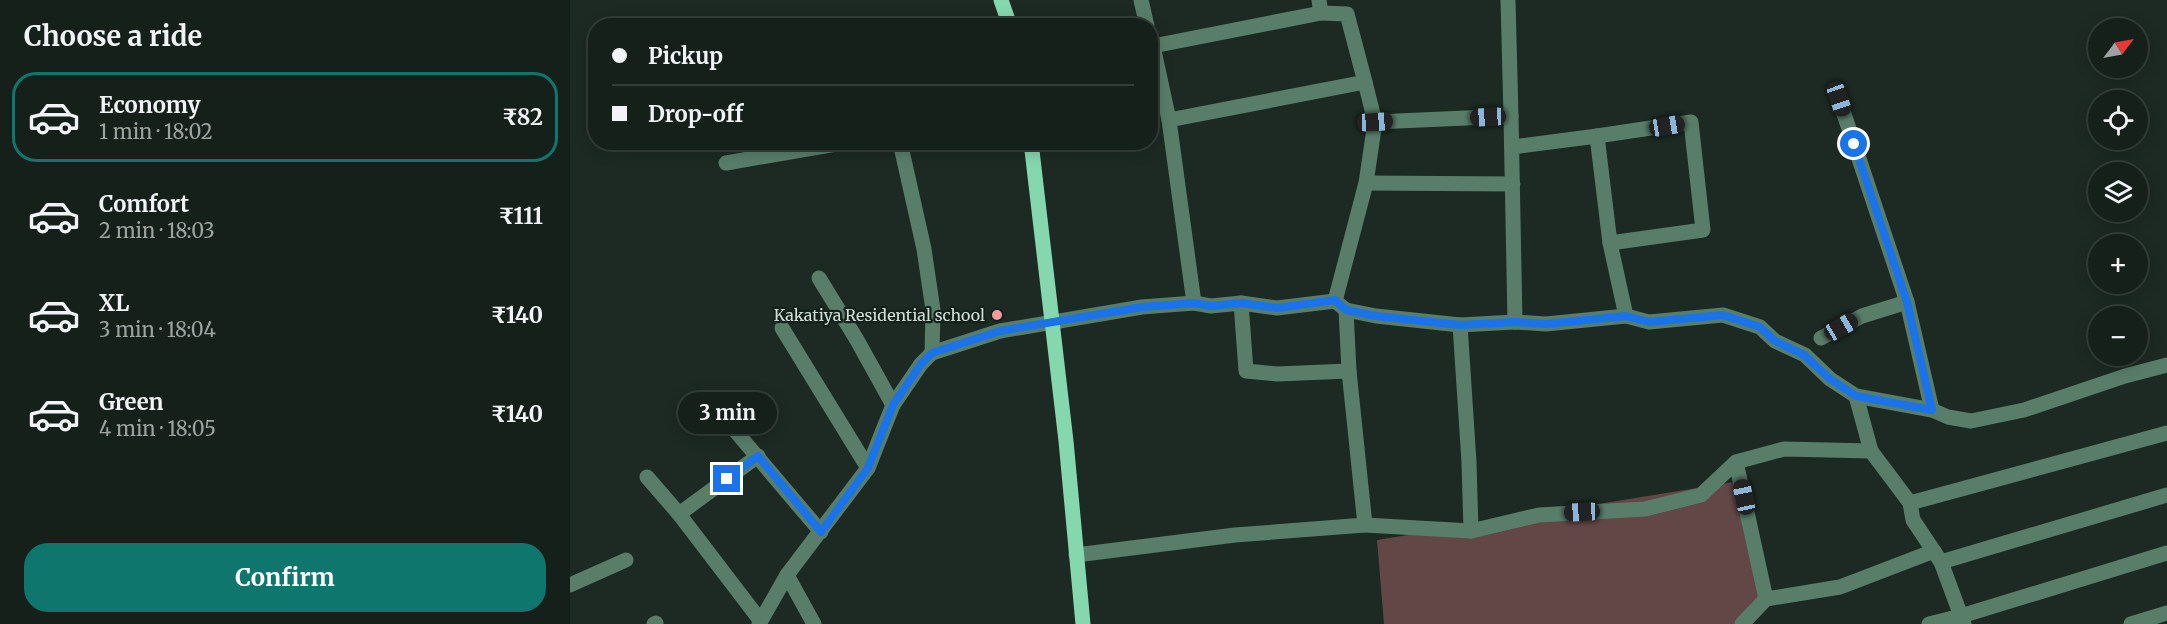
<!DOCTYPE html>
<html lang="en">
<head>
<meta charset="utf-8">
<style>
	:root { --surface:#15201a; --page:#222d27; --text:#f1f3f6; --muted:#9da3a2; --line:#343e39; --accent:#0f766e }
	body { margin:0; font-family:Merriweather,serif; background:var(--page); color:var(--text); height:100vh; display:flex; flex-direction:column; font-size:22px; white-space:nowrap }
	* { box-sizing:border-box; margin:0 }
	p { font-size:20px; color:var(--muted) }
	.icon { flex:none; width:33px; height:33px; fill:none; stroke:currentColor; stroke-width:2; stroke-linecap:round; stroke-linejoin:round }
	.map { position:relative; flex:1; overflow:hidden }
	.drawer { display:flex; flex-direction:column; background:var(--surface); width:570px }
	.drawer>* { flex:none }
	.top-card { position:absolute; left:18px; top:18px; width:570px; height:132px; border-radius:24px; box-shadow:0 3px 15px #0003,0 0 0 2px var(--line); display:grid; align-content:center; height:132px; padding:0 24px; background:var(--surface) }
	.needle { width:39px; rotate:58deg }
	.controls { position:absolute; left:1518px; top:18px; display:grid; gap:12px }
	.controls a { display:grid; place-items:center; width:60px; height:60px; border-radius:50%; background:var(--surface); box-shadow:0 3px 15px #0003,0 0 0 2px var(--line); font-size:30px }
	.end { position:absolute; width:27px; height:27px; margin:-14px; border:8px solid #1a73e8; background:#fff; box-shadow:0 0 0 3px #fff }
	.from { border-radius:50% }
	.bubble { position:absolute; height:42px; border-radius:21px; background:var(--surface); box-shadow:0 3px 15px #0003,0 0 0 2px var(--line); font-size:20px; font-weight:700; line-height:42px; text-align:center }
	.car { position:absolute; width:18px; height:36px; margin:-18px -9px; border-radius:8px; box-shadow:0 0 4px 2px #0007; background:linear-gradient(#222 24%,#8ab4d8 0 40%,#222 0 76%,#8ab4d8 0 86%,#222 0) }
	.top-card b { display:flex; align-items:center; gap:21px; height:57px; font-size:22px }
	.top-card b+b { border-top:2px solid var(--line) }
	.top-card i { width:15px; height:15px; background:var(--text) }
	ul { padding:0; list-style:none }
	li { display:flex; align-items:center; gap:18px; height:90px; margin:0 12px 9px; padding:0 12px; border:3px solid transparent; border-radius:24px }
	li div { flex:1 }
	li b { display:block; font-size:22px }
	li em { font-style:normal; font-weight:700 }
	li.active { border-color:var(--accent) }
	li>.icon { width:54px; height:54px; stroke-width:1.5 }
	h2 { padding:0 24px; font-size:27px; line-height:72px }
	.action { display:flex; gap:12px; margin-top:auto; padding:12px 24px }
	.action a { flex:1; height:69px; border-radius:24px; background:var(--accent); color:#fff; font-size:24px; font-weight:700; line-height:69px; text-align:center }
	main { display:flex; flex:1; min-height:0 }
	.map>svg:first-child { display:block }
</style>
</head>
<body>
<main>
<section class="drawer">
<h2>Choose a ride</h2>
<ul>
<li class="active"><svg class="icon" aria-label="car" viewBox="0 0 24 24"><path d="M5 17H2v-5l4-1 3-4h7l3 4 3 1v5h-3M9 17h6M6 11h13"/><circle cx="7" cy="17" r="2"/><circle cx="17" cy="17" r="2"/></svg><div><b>Economy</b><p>1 min · 18:02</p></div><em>₹82</em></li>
<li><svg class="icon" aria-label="car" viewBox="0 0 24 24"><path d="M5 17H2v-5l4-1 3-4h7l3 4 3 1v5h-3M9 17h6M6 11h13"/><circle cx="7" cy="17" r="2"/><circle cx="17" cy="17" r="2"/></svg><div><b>Comfort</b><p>2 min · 18:03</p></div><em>₹111</em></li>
<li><svg class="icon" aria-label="car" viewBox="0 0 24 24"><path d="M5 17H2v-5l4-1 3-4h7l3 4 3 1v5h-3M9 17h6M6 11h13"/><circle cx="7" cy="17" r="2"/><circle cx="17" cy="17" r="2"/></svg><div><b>XL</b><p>3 min · 18:04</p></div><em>₹140</em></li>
<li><svg class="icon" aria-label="car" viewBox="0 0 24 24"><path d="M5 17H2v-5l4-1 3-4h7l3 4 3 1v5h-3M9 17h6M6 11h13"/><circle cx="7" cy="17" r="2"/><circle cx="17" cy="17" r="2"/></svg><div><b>Green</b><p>4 min · 18:05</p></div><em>₹140</em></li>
</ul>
<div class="action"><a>Confirm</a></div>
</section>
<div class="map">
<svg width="1597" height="624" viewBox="0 0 1597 624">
	<rect width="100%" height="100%" fill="#1c2a23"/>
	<polygon fill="#634646" points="1170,481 1196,599 1172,624 814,624 807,540"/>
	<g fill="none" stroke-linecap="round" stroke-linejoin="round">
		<g stroke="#587e6a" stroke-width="15">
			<polyline points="571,0 577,26"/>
			<polyline points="938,0 941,116"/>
			<polyline points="580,38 583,46 751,13 749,0"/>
			<polyline points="583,46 599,120 795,82 777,14 751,13"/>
			<polyline points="1269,99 1337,302"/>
			<polyline points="599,120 624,303"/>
			<polyline points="805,122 941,116 945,322"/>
			<polyline points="1027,136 1121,122 1133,230 1040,243"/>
			<polyline points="330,142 354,249 363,310 362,353"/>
			<polyline points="942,147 1027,136 1040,243 1056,316"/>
			<polyline points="156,163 278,142"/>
			<polyline points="796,183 943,184"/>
			<polyline points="249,278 287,340 323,405"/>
			<polyline points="765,301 796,183 805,122 795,82"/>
			<polyline points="671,303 676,371 707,374 779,371"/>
			<polyline points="890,325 899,462 901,531"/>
			<polyline points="212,328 298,468"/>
			<polyline points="1251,338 1292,316 1337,302 1362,410"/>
			<polyline points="1286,396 1301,451 1340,503 1343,520 1371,562 1394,624"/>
			<polyline points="151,414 251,532"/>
			<polyline points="1166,462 1196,599"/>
			<polyline points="77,477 109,514 190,620"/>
			<polyline points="1340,503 1597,433"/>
			<polyline points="109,514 188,456"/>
			<polyline points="795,525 901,531 969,515 1075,509 1131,495 1166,462 1214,449 1301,451"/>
			<polyline points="506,555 665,535 795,525 779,371 776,310"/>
			<polyline points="1371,562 1597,495"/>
			<polyline points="217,575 244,624"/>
			<polyline points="0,585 56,560"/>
			<polyline points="84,624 86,623"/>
			<polyline points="189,624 217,575 298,468 323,405 351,364 362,353 430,331 572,307 624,303 641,306 671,303 707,308 765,301 776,310 806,316 890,325 945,322 976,324 1056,316 1079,322 1153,315 1190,327 1205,341 1235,355 1260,379 1286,396 1362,410 1378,417 1401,421 1454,410 1555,376 1597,365"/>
			<polyline points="1172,624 1196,599 1270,587 1364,551"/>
			<polyline points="1359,624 1391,616 1597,553"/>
			<polyline points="1561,624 1597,613"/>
		</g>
		<g stroke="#85d7ae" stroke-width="15">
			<polyline points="431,0 440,26"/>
			<polyline points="461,142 496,441 513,624"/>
		</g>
	</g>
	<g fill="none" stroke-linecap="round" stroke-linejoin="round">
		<polyline stroke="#1a73e8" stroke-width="8" points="157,479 188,456 251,532 298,468 323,405 351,364 362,353 430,331 572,307 624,303 641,306 671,303 707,308 765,300 776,310 806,316 890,325 945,322 976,324 1056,316 1079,322 1153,315 1190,327 1205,341 1234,355 1260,379 1286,396 1362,410 1337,302 1284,144"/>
	</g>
	<circle fill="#f59b9d" stroke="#122119" stroke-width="2" cx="427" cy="315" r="6"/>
	<g text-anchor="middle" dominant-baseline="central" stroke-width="4.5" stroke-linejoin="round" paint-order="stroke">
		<g font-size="16" fill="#d4ded8" stroke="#122119" text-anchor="end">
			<text x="415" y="315">Kakatiya Residential school</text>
		</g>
	</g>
</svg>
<div class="controls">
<a><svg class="needle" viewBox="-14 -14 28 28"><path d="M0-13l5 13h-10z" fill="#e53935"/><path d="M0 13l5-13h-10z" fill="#9da3a2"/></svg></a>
<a><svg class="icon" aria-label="locate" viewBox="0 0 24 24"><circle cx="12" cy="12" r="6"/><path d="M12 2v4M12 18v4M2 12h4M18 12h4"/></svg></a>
<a><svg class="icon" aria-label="layers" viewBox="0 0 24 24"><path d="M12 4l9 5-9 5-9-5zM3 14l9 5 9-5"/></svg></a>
<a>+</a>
<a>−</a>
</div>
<i class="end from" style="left:1284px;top:144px"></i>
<i class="end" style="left:157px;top:479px"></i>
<div class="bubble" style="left:108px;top:392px;width:99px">3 min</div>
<i class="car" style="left:1269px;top:99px;rotate:161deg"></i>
<i class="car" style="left:918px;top:117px;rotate:267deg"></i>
<i class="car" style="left:805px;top:122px;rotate:87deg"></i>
<i class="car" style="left:1097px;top:126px;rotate:81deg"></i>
<i class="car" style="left:1271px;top:327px;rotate:60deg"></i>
<i class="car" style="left:1174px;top:497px;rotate:348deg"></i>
<i class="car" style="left:1012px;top:512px;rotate:267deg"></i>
<div class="top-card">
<b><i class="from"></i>Pickup</b>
<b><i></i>Drop-off</b>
</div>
</div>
</main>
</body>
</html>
